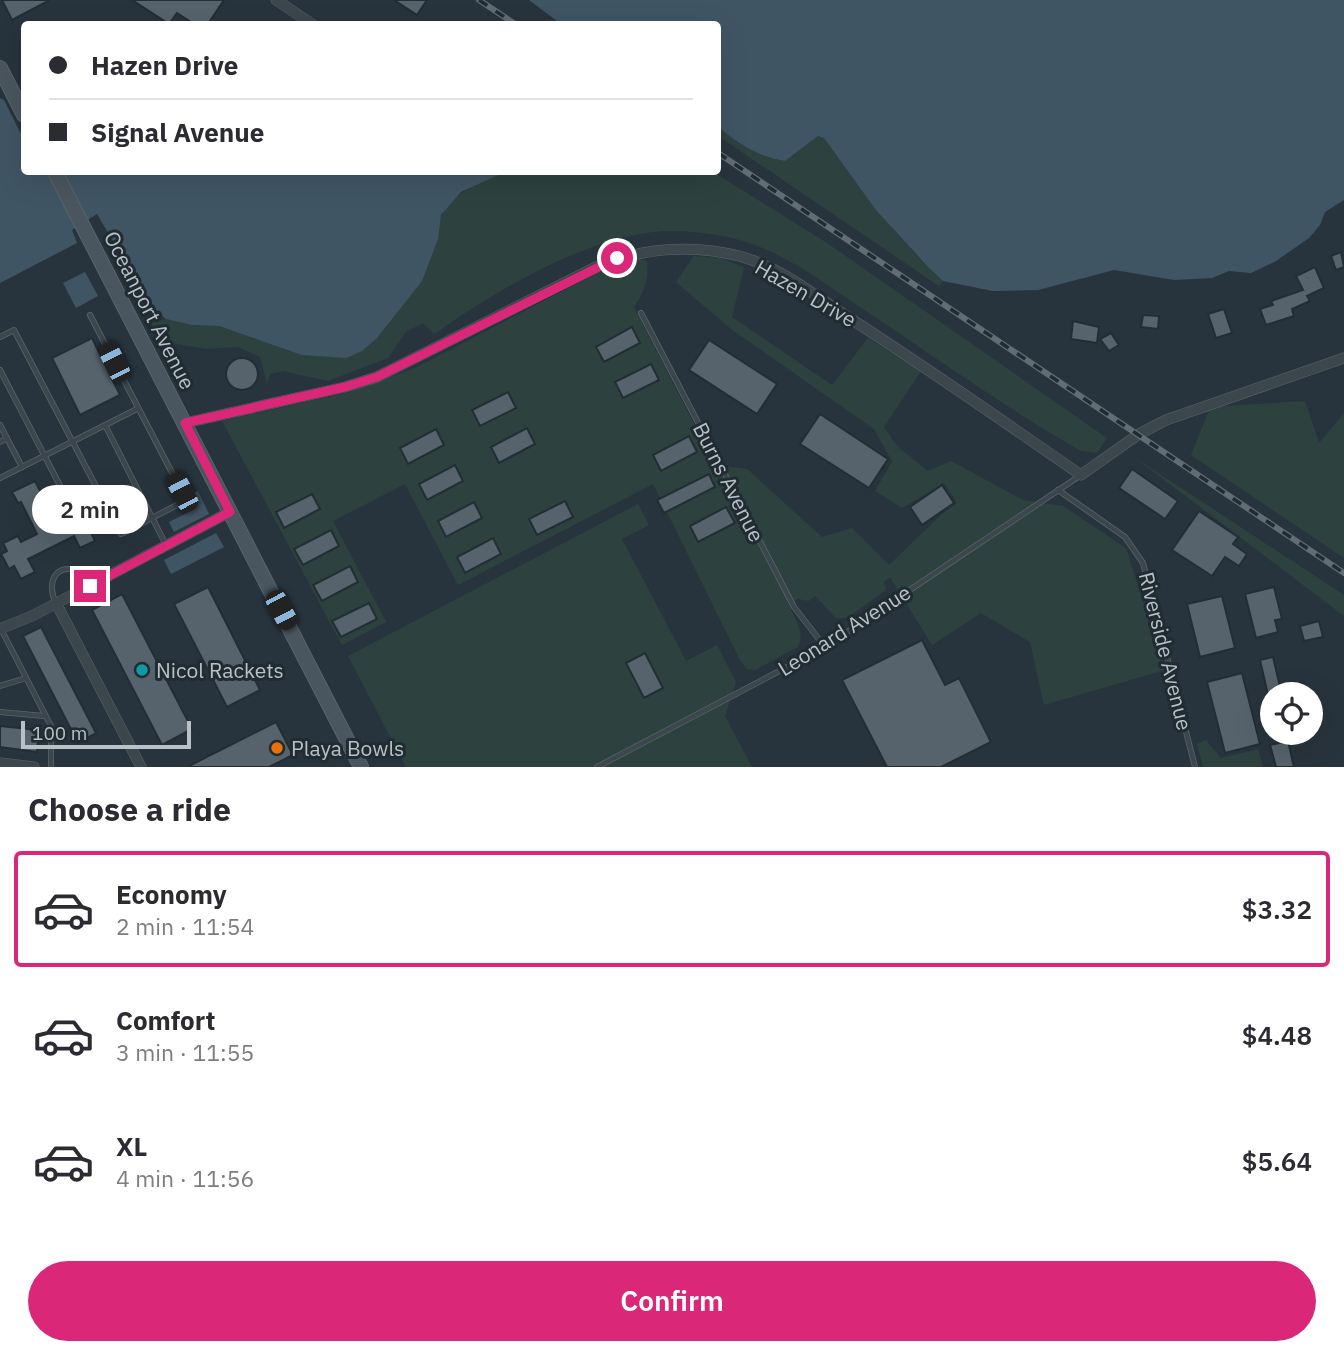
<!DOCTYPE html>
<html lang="en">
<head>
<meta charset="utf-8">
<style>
	:root { --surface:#fff; --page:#f2f2f3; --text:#2b2b33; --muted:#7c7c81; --line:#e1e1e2; --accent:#db2777 }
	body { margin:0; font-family:"IBM Plex Sans",sans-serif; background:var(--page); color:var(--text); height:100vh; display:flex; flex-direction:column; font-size:26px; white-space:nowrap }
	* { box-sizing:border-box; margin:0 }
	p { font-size:23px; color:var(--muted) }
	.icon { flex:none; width:38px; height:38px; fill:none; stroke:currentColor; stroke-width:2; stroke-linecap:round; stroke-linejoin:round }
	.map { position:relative; height:767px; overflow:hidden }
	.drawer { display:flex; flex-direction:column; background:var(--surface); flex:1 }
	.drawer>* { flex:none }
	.top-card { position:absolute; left:21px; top:21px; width:700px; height:154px; border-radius:7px; box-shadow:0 7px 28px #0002; display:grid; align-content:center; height:154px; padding:0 28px; background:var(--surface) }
	.tools { position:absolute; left:1260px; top:682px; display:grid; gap:14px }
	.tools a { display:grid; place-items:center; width:63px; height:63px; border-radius:50%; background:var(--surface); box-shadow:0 7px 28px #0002; font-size:35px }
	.scale { position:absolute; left:21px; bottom:18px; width:170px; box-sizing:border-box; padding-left:7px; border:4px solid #b8c1c8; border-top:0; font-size:19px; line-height:24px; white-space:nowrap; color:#b8c1c8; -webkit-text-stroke:5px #202b32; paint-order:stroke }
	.end { position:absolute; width:32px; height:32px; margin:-16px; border:9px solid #db2777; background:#fff; box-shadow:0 0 0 4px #fff }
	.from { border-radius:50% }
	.bubble { position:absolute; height:49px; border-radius:24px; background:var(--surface); box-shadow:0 7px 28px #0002; font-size:23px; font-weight:600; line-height:49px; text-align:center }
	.car { position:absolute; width:21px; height:42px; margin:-21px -10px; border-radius:9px; box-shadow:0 0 5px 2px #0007; background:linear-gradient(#222 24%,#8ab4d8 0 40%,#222 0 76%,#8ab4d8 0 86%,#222 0) }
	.top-card b { display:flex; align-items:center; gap:24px; height:66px; font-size:26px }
	.top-card b+b { border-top:2px solid var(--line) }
	.top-card i { width:18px; height:18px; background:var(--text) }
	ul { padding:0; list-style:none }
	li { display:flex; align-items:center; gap:21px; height:116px; margin:0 14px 10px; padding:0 14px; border:4px solid transparent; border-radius:7px }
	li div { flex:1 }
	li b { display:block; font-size:26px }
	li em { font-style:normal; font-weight:600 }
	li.selected { border-color:var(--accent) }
	li>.icon { width:63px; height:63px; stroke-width:1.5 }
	h2 { padding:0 28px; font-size:32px; line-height:84px }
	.cta { display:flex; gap:14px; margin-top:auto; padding:14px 28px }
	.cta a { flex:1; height:80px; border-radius:42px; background:var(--accent); color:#fff; font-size:28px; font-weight:600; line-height:80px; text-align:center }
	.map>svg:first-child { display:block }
</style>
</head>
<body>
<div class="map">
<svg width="1344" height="767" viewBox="0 0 1344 767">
	<rect width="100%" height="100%" fill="#28343d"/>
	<g fill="#2d423f">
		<path d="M 718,127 C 739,144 758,157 785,161 L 818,136 L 824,138 C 861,189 896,239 943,281 L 939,286 L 718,136 Z"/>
		<path d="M 505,172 L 713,172 L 827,243 L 1107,438 L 1097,453 L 1081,451 C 1009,410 941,361 872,315 C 835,291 800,263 758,246 C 730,235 695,230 664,231 C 589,235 495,291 434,334 L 423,323 L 406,332 L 388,358 L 328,381 L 283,371 L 270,374 L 267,384 L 260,357 L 238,347 L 207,349 L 159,341 L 151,323 L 166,319 L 192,325 L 219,326 L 258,340 L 377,338 L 397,312 L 433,250 C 438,239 437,228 441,217 C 449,194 484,181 505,172 Z"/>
		<path d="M 694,256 L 720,258 L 744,267 L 732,317 L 832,385 L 868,338 L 921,371 L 884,427 L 898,447 L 928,471 L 951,461 L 1023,500 L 1063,506 L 1126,548 L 1165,670 L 1044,705 L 1030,642 L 981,613 L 932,645 L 890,577 L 884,582 L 886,590 L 847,618 L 836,618 L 815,596 L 809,601 L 798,599 L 788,603 C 793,617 806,631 798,647 L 755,670 L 747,669 L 740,660 L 653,484 L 458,585 L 405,484 L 333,521 L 386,622 L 342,645 L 222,421 L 346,393 L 415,368 L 607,268 L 635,258 L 647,261 C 649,280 644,292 634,307 L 715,465 L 747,469 L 822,537 L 852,528 L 889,565 L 941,515 L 957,503 L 944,483 L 902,508 L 875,491 L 892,461 L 874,429 L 731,329 L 676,282 Z"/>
		<polygon points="1305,401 1319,443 1344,413 1344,558 1191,455 1210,407"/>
		<polygon points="1134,457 1344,595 1344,616"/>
		<polygon points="638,504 649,525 622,539 686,661 717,645 736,682 725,716 752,767 406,767 348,656"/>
		<polygon points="1206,740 1221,758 1258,749 1263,767 1203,767 1197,744"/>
	</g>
	<g fill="#405564">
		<path d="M 529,0 L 1344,0 L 1344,200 L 1325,212 L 1320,225 L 1309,238 L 1276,261 L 1251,273 L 1229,271 L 1212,278 L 1174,280 L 1114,270 L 1038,290 L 993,291 L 943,281 L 928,267 L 876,210 L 824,138 L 818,136 L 785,161 C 758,157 739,144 718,127 L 718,24 L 561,24 Z"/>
		<polygon points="0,98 4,100 24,140 24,172 505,172 461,192 441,215 438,239 422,281 377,338 362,351 346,358 302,355 219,326 192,325 166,319 153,309 97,214 72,230 77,243 0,283"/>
		<polygon points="85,272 98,296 76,308 63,283"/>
		<polygon points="198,491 209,514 174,532 169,522 195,509 189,495"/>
		<polygon points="216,533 224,547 171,574 164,560"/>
	</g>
	<g fill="#56636c" stroke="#222d34" stroke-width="2">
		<polygon points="2,0 50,0 12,20"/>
		<polygon points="132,0 224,0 208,24 194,24 177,13 169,24"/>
		<polygon points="394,0 427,0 417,15"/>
		<polygon points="1341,252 1344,267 1336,270 1331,256"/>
		<polygon points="1315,267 1324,288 1307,296 1310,301 1292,309 1294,316 1266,325 1260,309 1273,305 1271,301 1303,290 1296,276"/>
		<polygon points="1224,309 1232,333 1216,338 1208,314"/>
		<polygon points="1143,315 1159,316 1158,329 1141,327"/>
		<polygon points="1073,321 1099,327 1097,343 1071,339"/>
		<polygon points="632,327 640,343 604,362 596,347"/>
		<polygon points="1111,333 1119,345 1109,351 1100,339"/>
		<polygon points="92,338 120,395 80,415 52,358"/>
		<polygon points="709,340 777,384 757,414 689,370"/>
		<circle cx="242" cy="374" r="16"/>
		<polygon points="651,364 659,380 623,398 615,382"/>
		<polygon points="508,392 516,408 480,426 472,410"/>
		<polygon points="820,414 888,459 869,488 800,444"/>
		<polygon points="527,428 535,444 499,463 491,447"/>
		<polygon points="436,429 444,445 408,464 400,448"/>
		<polygon points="689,436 697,452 661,471 653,455"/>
		<polygon points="455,465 463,481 427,500 419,484"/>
		<polygon points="1132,469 1178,501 1165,519 1119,488"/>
		<polygon points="709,474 715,487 664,513 657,500"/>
		<polygon points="35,481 54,518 77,506 81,514 86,511 94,526 89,528 95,541 80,548 74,536 28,559 35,572 21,579 14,566 9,569 1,554 7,551 3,543 18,536 21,542 37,534 21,502 18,503 12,492"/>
		<polygon points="942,485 954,503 922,525 910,507"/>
		<polygon points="312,494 320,509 284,528 276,512"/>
		<polygon points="565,501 573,517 537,535 529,519"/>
		<polygon points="474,502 482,518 446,537 438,521"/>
		<polygon points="726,507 735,523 698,542 690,526"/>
		<polygon points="1199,511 1238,537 1233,544 1247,554 1239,566 1225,557 1212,576 1172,550"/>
		<polygon points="331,530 339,546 303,565 294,549"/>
		<polygon points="493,538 501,554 465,573 457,557"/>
		<polygon points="350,566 358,582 322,601 313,585"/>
		<polygon points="208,587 260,690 227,707 174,604"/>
		<polygon points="1274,587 1282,619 1275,620 1278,632 1256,638 1245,594"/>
		<polygon points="122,594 192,729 162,745 92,610"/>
		<polygon points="1222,596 1235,648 1200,657 1187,604"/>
		<polygon points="369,603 377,619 341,637 332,621"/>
		<polygon points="1319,621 1323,637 1304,641 1300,626"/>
		<polygon points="41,627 96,733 78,743 23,636"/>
		<polygon points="922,640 945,685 959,678 991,742 941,767 887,767 842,680"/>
		<polygon points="645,653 663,688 644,698 626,663"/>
		<polygon points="1273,657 1282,695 1268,695 1260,660"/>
		<polygon points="1242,673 1260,744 1225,753 1207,682"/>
		<polygon points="276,722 293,755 269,767 187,767"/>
		<polygon points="0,726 39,730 37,752 0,747"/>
		<polygon points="1288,741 1294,767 1276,767 1270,745"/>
	</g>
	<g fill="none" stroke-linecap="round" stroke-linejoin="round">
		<g stroke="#59646b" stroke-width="6">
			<g id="service">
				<polyline points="641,313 794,607 825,647"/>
				<polyline points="0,337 14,330 121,534 177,505 182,499 182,492 90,315"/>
				<polyline points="0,370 68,501"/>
				<polyline points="0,425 22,467"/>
				<polyline points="105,425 166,545"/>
				<polyline points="0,442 7,438"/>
				<polyline points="0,478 137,409"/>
				<polyline points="1058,490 1125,537 1143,563 1195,767"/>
				<path d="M 55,601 C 42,571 73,555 89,585"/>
				<polyline points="1,629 51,726 51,767"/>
				<polyline points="0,686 26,678"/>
				<polyline points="0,712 44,716"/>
				<polyline points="597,767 825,647 1081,475"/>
			</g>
		</g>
		<g stroke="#59646b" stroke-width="11">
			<g id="minor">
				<polyline points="276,0 312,24"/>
				<path d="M 185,423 L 345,387 L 377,377 L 598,266 C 643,248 692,244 739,256 C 781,267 815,296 851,319 C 929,369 1004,422 1081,475 L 1139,434 L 1166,420 L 1344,358"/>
				<polyline points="56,603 141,767"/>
				<polyline points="0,629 32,616 230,512"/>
				<polyline points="0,763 34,767"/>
			</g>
		</g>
		<g stroke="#59646b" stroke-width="16">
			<g id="secondary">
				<polyline points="0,68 24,115"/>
				<polyline points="55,172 361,767"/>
			</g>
		</g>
		<use href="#service" stroke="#3b464d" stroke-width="4.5"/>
		<use href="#minor" stroke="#3b464d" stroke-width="10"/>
		<use href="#secondary" stroke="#4a565f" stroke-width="14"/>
		<g stroke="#606d75" stroke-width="6">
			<g id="rail">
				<polyline points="479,0 515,24"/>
				<polyline points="718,153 1344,573"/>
			</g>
		</g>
		<use href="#rail" stroke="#202b32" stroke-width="3.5" stroke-dasharray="10" stroke-linecap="butt"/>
	</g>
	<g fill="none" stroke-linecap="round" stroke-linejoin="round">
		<polyline stroke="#db2777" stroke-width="9" points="90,586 230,512 185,423 345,387 377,377 617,258"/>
	</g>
	<circle fill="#0f9aa8" stroke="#202b32" stroke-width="2.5" cx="142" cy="670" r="7"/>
	<circle fill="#e8710a" stroke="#202b32" stroke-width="2.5" cx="277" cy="748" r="7"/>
	<g text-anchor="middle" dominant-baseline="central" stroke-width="6" stroke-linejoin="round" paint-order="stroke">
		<g font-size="21" fill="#b8c1c8" stroke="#202b32">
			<text transform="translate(806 293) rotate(30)">Hazen Drive</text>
			<text transform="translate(150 310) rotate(63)">Oceanport Avenue</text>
			<text transform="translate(729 482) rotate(63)">Burns Avenue</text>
			<text transform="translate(844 630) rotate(-32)">Leonard Avenue</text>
			<text transform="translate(1166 651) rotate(76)">Riverside Avenue</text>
		</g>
		<g font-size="21" fill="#b8c1c8" stroke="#202b32" text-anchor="start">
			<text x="156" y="670">Nicol Rackets</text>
			<text x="291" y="748">Playa Bowls</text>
		</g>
	</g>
</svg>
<div class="tools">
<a><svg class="icon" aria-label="locate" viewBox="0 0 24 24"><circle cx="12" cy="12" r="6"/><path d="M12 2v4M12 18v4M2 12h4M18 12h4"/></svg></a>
</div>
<div class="scale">100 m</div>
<i class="end from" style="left:617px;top:258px"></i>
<i class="end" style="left:90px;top:586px"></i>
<div class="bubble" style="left:32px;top:485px;width:116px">2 min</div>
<i class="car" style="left:114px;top:362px;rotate:333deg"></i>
<i class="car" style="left:182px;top:492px;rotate:332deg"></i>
<i class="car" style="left:281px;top:610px;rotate:152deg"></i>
<div class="top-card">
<b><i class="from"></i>Hazen Drive</b>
<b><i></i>Signal Avenue</b>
</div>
</div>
<section class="drawer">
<h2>Choose a ride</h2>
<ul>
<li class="selected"><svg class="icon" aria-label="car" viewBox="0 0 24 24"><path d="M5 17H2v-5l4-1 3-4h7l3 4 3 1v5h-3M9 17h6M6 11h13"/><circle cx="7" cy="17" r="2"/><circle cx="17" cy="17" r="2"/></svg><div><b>Economy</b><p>2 min · 11:54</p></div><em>$3.32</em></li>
<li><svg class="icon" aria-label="car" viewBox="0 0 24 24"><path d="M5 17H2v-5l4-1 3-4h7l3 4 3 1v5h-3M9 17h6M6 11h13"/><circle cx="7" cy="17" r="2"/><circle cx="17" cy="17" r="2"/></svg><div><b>Comfort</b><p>3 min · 11:55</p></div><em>$4.48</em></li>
<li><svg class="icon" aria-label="car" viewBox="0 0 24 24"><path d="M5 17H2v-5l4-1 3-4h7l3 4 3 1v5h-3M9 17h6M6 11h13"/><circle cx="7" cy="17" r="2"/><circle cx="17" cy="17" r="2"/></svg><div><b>XL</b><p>4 min · 11:56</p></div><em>$5.64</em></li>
</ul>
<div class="cta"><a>Confirm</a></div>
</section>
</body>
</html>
